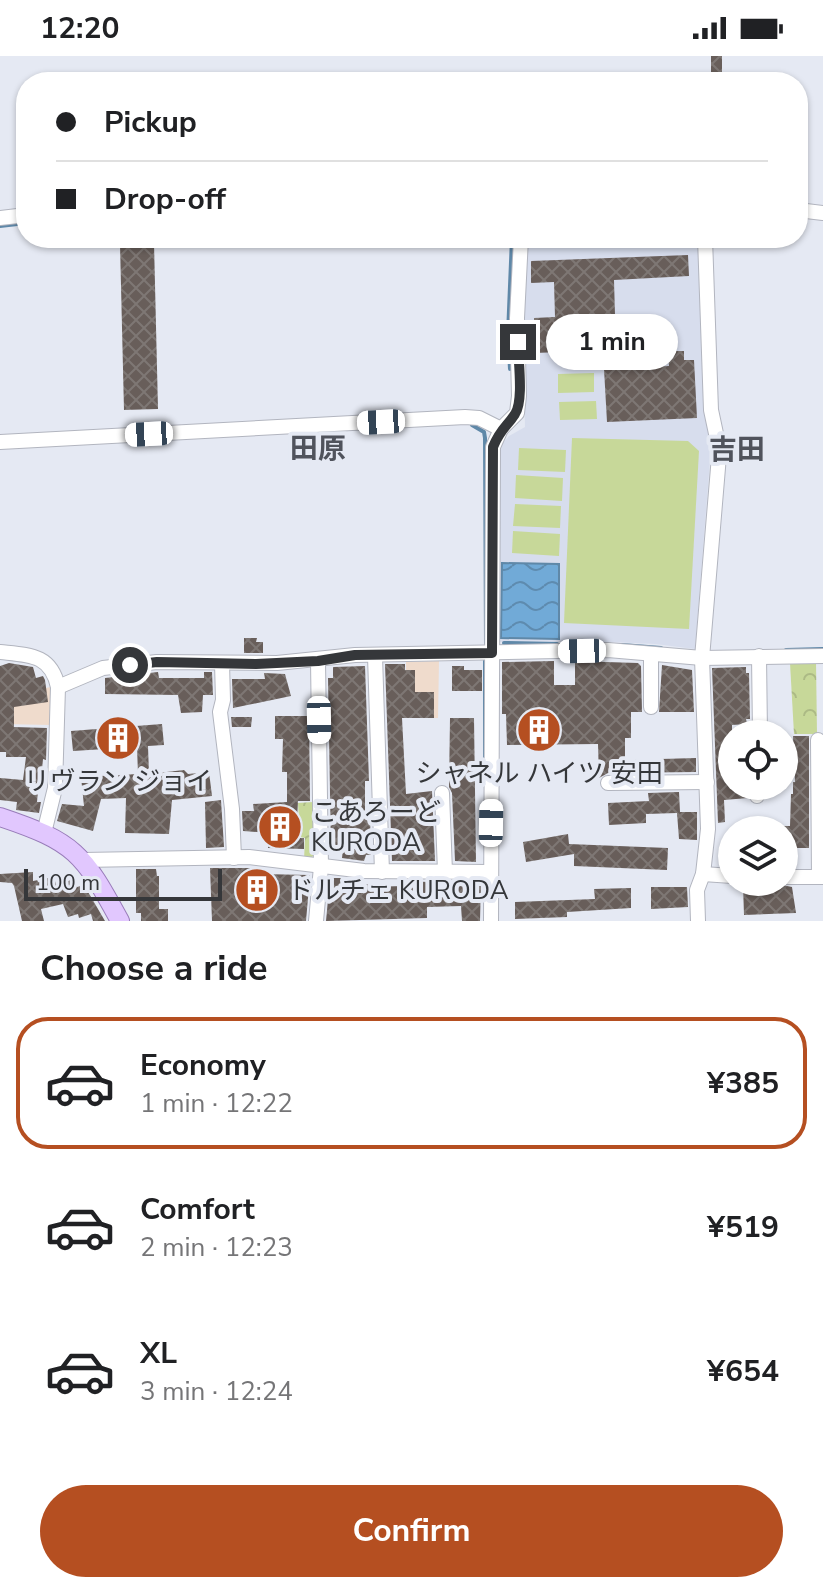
<!DOCTYPE html>
<html lang="en">
<head>
<meta charset="utf-8">
<style>
	:root { --surface:#fff; --page:#f2f2f2; --text:#202124; --muted:#757577; --line:#e0e0e0; --accent:#b54f21 }
	body { margin:0; font-family:"Nunito Sans","Noto Sans JP",sans-serif; background:var(--page); color:var(--text); height:100vh; display:flex; flex-direction:column; font-size:30px; white-space:nowrap }
	* { box-sizing:border-box; margin:0 }
	p { font-size:26px; color:var(--muted) }
	.icon { flex:none; width:44px; height:44px; fill:none; stroke:currentColor; stroke-width:2; stroke-linecap:round; stroke-linejoin:round }
	.map { position:relative; height:865px; overflow:hidden }
	.details { display:flex; flex-direction:column; background:var(--surface); flex:1 }
	.details>* { flex:none }
	.banner { position:absolute; left:16px; top:16px; width:792px; height:176px; border-radius:32px; box-shadow:0 2px 6px #0004; display:grid; align-content:center; height:176px; padding:0 40px; background:var(--surface) }
	.tools { position:absolute; left:718px; top:664px; display:grid; gap:16px }
	.tools a { display:grid; place-items:center; width:80px; height:80px; border-radius:50%; background:var(--surface); box-shadow:0 2px 6px #0004; font-size:40px }
	.scale { position:absolute; left:24px; bottom:20px; width:198px; box-sizing:border-box; padding-left:8px; border:4px solid #35373a; border-top:0; font-size:22px; line-height:28px; white-space:nowrap; color:#35373a; -webkit-text-stroke:6px #e5e9f3; paint-order:stroke }
	.end { position:absolute; width:36px; height:36px; margin:-18px; border:10px solid #35373a; background:#fff; box-shadow:0 0 0 4px #fff }
	.from { border-radius:50% }
	.bubble { position:absolute; height:56px; border-radius:28px; background:var(--surface); box-shadow:0 2px 6px #0004; font-size:26px; font-weight:700; line-height:56px; text-align:center }
	.car { position:absolute; width:24px; height:48px; margin:-24px -12px; border-radius:10px; box-shadow:0 0 6px 2px #0007; background:linear-gradient(#fff 24%,#345 0 40%,#fff 0 76%,#345 0 86%,#fff 0) }
	.banner b { display:flex; align-items:center; gap:28px; height:76px; font-size:30px }
	.banner b+b { border-top:2px solid var(--line) }
	.banner i { width:20px; height:20px; background:var(--text) }
	ul { padding:0; list-style:none }
	li { display:flex; align-items:center; gap:24px; height:132px; margin:0 16px 12px; padding:0 24px; border:4px solid transparent; border-radius:32px }
	li div { flex:1 }
	li b { display:block; font-size:30px }
	li em { font-style:normal; font-weight:700 }
	li.on { border-color:var(--accent) }
	li>.icon { width:72px; height:72px; stroke-width:1.5 }
	h2 { padding:0 40px; font-size:36px; line-height:96px }
	.button { display:flex; gap:16px; margin-top:auto; padding:16px 40px }
	.button a { flex:1; height:92px; border-radius:48px; background:var(--accent); color:#fff; font-size:32px; font-weight:700; line-height:92px; text-align:center }
	.status { display:flex; justify-content:space-between; align-items:center; height:56px; padding:0 40px; background:var(--surface); direction:ltr }
	.status svg { height:22px; fill:currentColor }
	.map>svg:first-child { display:block }
</style>
</head>
<body>
<div class="status"><b>12:20</b><svg viewBox="0 0 49 12"><path d="M0 12V9h3v3zM5 12V6h3v6zM10 12V3h3v9zM15 12V0h3v12zM26 1h20v11H26zM47 4h2v5h-2z"/></svg></div>
<div class="map">
<svg width="823" height="865" viewBox="0 0 823 865">
	<defs>
		<pattern id="park-crowns" width="20" height="18" patternUnits="userSpaceOnUse" patternTransform="scale(2)"><rect width="20" height="18" fill="#c7d899"/><path d="M2 6a3 3 0 1 1 6 0M12 15a3 3 0 1 1 6 0" fill="none" stroke="#acba85"/></pattern>
		<pattern id="water-waves" width="16" height="10" patternUnits="userSpaceOnUse" patternTransform="scale(2)"><rect width="16" height="10" fill="#71aad7"/><path d="M0 5q4-4 8 0t8 0" fill="none" stroke="#5e8baf"/></pattern>
		<pattern id="building-cross-hatch" width="8" height="8" patternUnits="userSpaceOnUse" patternTransform="scale(2)"><rect width="8" height="8" fill="#685e5a"/><path d="M0 0l8 8M0 8l8-8" fill="none" stroke="#7e7774"/></pattern>
	</defs>
	<rect width="100%" height="100%" fill="#e5e9f3"/>
	<polygon fill="#d7dded" points="527,182 703,182 711,392 695,593 655,588 611,586 500,586 498,515 500,399 502,388 509,380 525,371 523,277"/>
	<g fill="#efdbcc">
		<polygon points="439,605 438,662 406,662 406,606"/>
		<polygon points="51,631 51,669 0,668 0,640"/>
	</g>
	<g fill="url(#park-crowns)">
		<polygon points="816,605 817,678 794,678 790,607"/>
		<polygon points="313,746 314,799 309,804 304,804 305,782 300,781 298,747"/>
	</g>
	<g fill="#c7d899">
		<polygon points="594,317 594,336 558,337 558,318"/>
		<polygon points="596,345 597,363 560,364 559,346"/>
		<polygon points="572,382 688,385 699,395 689,573 564,567"/>
		<polygon points="519,392 566,394 565,416 518,414"/>
		<polygon points="516,419 563,422 562,445 515,442"/>
		<polygon points="515,448 561,450 560,472 513,470"/>
		<polygon points="513,475 560,478 559,500 512,497"/>
	</g>
	<polygon fill="url(#water-waves)" stroke="#5f88a8" stroke-width="2" points="502,507 559,508 559,583 501,582"/>
	<g fill="none" stroke-linecap="round" stroke-linejoin="round">
		<g stroke="#5f88a8" stroke-width="4">
			<polyline points="0,170 26,167"/>
			<polyline points="510,313 508,278 512,182"/>
			<polyline points="472,369 484,376 485,382 486,587"/>
			<polyline points="504,587 557,588"/>
			<polyline points="622,589 661,592"/>
			<polyline points="786,594 823,593"/>
			<polyline points="485,601 485,717"/>
		</g>
	</g>
	<g fill="url(#building-cross-hatch)">
		<rect x="711" y="0" width="11" height="26"/>
		<polygon points="154,187 158,353 124,354 120,188"/>
		<polygon points="688,199 689,220 614,224 615,259 627,259 628,272 622,272 622,279 583,281 584,295 535,297 534,262 555,261 554,226 531,227 531,205"/>
		<polygon points="668,295 684,295 684,304 694,304 697,362 607,366 604,313 669,310"/>
		<polygon points="244,582 257,582 256,586 263,586 263,597 244,597"/>
		<polygon points="554,605 554,629 575,629 575,605 638,607 641,610 642,656 631,656 631,682 625,682 625,704 696,702 696,716 608,717 599,722 598,688 507,689 506,658 502,658 502,606"/>
		<polygon points="9,607 33,611 36,622 43,620 45,624 48,646 14,651 14,671 47,672 46,704 43,703 41,725 39,725 37,746 41,746 39,757 16,754 17,746 0,744 0,722 23,724 26,701 6,701 6,696 0,696 0,610"/>
		<polygon points="385,608 405,608 405,614 415,614 415,636 434,636 434,662 402,662 406,738 432,735 435,805 392,805"/>
		<polygon points="662,609 692,614 694,656 659,656"/>
		<polygon points="365,610 369,725 365,725 365,758 370,758 371,799 366,799 364,805 342,802 343,793 331,793 328,622 333,622 333,611"/>
		<polygon points="452,610 464,610 464,614 482,614 482,635 452,635"/>
		<polygon points="746,611 746,617 749,617 750,663 746,663 747,668 732,669 732,730 747,730 748,742 724,744 725,766 718,767 712,612"/>
		<polygon points="158,616 159,622 204,622 204,616 212,616 213,639 203,639 202,656 181,657 178,639 105,638 105,622"/>
		<polygon points="264,617 285,618 291,640 233,652 232,623 265,623"/>
		<polygon points="275,660 309,660 310,745 298,745 296,782 304,782 304,793 268,792 269,777 243,775 242,755 254,755 253,748 287,746 287,716 282,716 283,683 275,683"/>
		<polygon points="231,661 252,661 251,671 232,671"/>
		<polygon points="450,662 474,662 476,806 455,805 452,737 449,731"/>
		<polygon points="162,668 164,689 148,690 149,718 184,714 188,718 209,716 212,740 172,744 169,778 125,777 126,742 101,743 93,775 57,765 62,748 84,750 81,721 138,718 137,691 73,695 71,675"/>
		<polygon points="793,680 809,680 809,792 784,792 784,770 790,770 791,738 793,738 793,726 795,726"/>
		<polygon points="679,736 680,756 697,756 697,784 679,783 677,757 646,758 646,767 609,769 608,747 649,745 648,737"/>
		<polygon points="221,744 224,791 206,792 205,746"/>
		<polygon points="568,778 569,788 668,792 667,814 574,810 574,798 526,806 523,786"/>
		<polygon points="210,812 260,812 260,818 310,819 306,865 212,865"/>
		<polygon points="136,813 156,813 157,820 159,820 159,853 168,853 168,865 141,865 141,857 136,857"/>
		<polygon points="33,816 33,825 54,821 56,829 74,823 77,831 84,829 105,865 93,865 91,858 79,862 78,858 68,861 63,848 41,853 44,865 22,865 14,830 12,827 0,826 0,818"/>
		<polygon points="330,822 342,822 342,829 369,828 369,831 403,830 403,825 430,826 430,830 456,830 456,826 481,826 480,865 462,865 461,850 427,851 427,862 326,865"/>
		<polygon points="777,828 792,831 796,857 744,859 743,829"/>
		<polygon points="651,831 687,831 688,851 651,853"/>
		<polygon points="631,832 631,852 567,856 567,861 515,863 515,846 595,843 594,833"/>
	</g>
	<g fill="none" stroke-linecap="round" stroke-linejoin="round">
		<g stroke="#b2b5bf" stroke-width="16">
			<g id="minor">
				<polyline points="798,154 823,157"/>
				<polyline points="0,162 26,159"/>
				<polyline points="0,386 465,361 479,362 501,373"/>
				<path d="M 0,596 C 29,599 51,598 58,631 L 55,732 L 44,777"/>
				<polyline points="651,598 651,651"/>
				<polyline points="375,600 382,816"/>
				<polyline points="759,600 760,678"/>
				<polyline points="222,607 223,644 220,656 232,753 234,802"/>
				<polyline points="58,631 103,612 157,606 277,607 355,599 608,594 702,602 823,600"/>
				<polyline points="818,684 819,821"/>
				<polyline points="608,727 707,726"/>
				<polyline points="757,730 757,740"/>
				<polyline points="442,737 445,816"/>
				<polyline points="83,804 249,801 364,815 490,816"/>
				<polyline points="703,818 732,820"/>
				<polyline points="784,821 823,821"/>
				<polyline points="316,865 321,811 318,605"/>
				<polyline points="491,865 493,391 501,373 517,357 519,340 517,262 521,182"/>
				<polyline points="698,865 697,834 703,818 708,773 702,602 719,400 718,387 711,354 705,182"/>
			</g>
		</g>
		<g stroke="#987cb9" stroke-width="20">
			<path id="major" d="M 0,761 C 75,786 83,797 120,865"/>
		</g>
		<use href="#minor" stroke="#fff" stroke-width="14"/>
		<use href="#major" stroke="#e1c7fe" stroke-width="18"/>
	</g>
	<g fill="none" stroke-linecap="round" stroke-linejoin="round">
		<path stroke="#35373a" stroke-width="10" d="M 130,609 L 157,606 L 256,608 L 318,605 L 355,599 L 492,597 L 493,391 C 501,372 506,372 515,358 C 524,345 518,304 518,286"/>
	</g>
	<defs>
		<g id="building-disc" transform="scale(2.3)"><circle r="9.5" fill="#b54f21" stroke="#e5e9f3"/><path d="M-4-6H4V6H1V3H-1V6H-4ZM-2.5-4.3h1.7v1.8h-1.7ZM.8-4.3h1.7v1.8H.8ZM-2.5-1h1.7V.8h-1.7ZM.8-1h1.7V.8H.8Z" fill="#fff"/></g>
	</defs>
	<g fill-rule="evenodd">
		<use href="#building-disc" x="539" y="674"/>
		<use href="#building-disc" x="118" y="682"/>
		<use href="#building-disc" x="280" y="771"/>
		<use href="#building-disc" x="257" y="834"/>
	</g>
	<g text-anchor="middle" dominant-baseline="central" stroke-width="8" stroke-linejoin="round" paint-order="stroke">
		<g font-size="26" fill="#35373a" stroke="#e5e9f3">
			<text x="539" y="717">シャネル ハイツ 安田</text>
			<text x="118" y="725">リヴラン ジョイ</text>
			<text x="311" y="756" text-anchor="start">こあろーど<tspan x="311" dy="30">KURODA</tspan></text>
			<text x="288" y="834" text-anchor="start">ドルチェ KURODA</text>
		</g>
		<g font-size="28" font-weight="bold" fill="#50535c" stroke="#e5e9f3">
			<text x="318" y="393">田原</text>
			<text x="737" y="394">吉田</text>
		</g>
	</g>
</svg>
<div class="tools">
<a><svg class="icon" aria-label="locate" viewBox="0 0 24 24"><circle cx="12" cy="12" r="6"/><path d="M12 2v4M12 18v4M2 12h4M18 12h4"/></svg></a>
<a><svg class="icon" aria-label="layers" viewBox="0 0 24 24"><path d="M12 4l9 5-9 5-9-5zM3 14l9 5 9-5"/></svg></a>
</div>
<div class="scale">100 m</div>
<i class="end from" style="left:130px;top:609px"></i>
<i class="end" style="left:518px;top:286px"></i>
<div class="bubble" style="left:546px;top:258px;width:132px">1 min</div>
<i class="car" style="left:381px;top:366px;rotate:267deg"></i>
<i class="car" style="left:149px;top:378px;rotate:267deg"></i>
<i class="car" style="left:582px;top:595px;rotate:269deg"></i>
<i class="car" style="left:319px;top:664px;rotate:179deg"></i>
<i class="car" style="left:491px;top:767px;rotate:1deg"></i>
<div class="banner">
<b><i class="from"></i>Pickup</b>
<b><i></i>Drop-off</b>
</div>
</div>
<section class="details">
<h2>Choose a ride</h2>
<ul>
<li class="on"><svg class="icon" aria-label="car" viewBox="0 0 24 24"><path d="M5 17H2v-5l4-1 3-4h7l3 4 3 1v5h-3M9 17h6M6 11h13"/><circle cx="7" cy="17" r="2"/><circle cx="17" cy="17" r="2"/></svg><div><b>Economy</b><p>1 min · 12:22</p></div><em>¥385</em></li>
<li><svg class="icon" aria-label="car" viewBox="0 0 24 24"><path d="M5 17H2v-5l4-1 3-4h7l3 4 3 1v5h-3M9 17h6M6 11h13"/><circle cx="7" cy="17" r="2"/><circle cx="17" cy="17" r="2"/></svg><div><b>Comfort</b><p>2 min · 12:23</p></div><em>¥519</em></li>
<li><svg class="icon" aria-label="car" viewBox="0 0 24 24"><path d="M5 17H2v-5l4-1 3-4h7l3 4 3 1v5h-3M9 17h6M6 11h13"/><circle cx="7" cy="17" r="2"/><circle cx="17" cy="17" r="2"/></svg><div><b>XL</b><p>3 min · 12:24</p></div><em>¥654</em></li>
</ul>
<div class="button"><a>Confirm</a></div>
</section>
</body>
</html>
